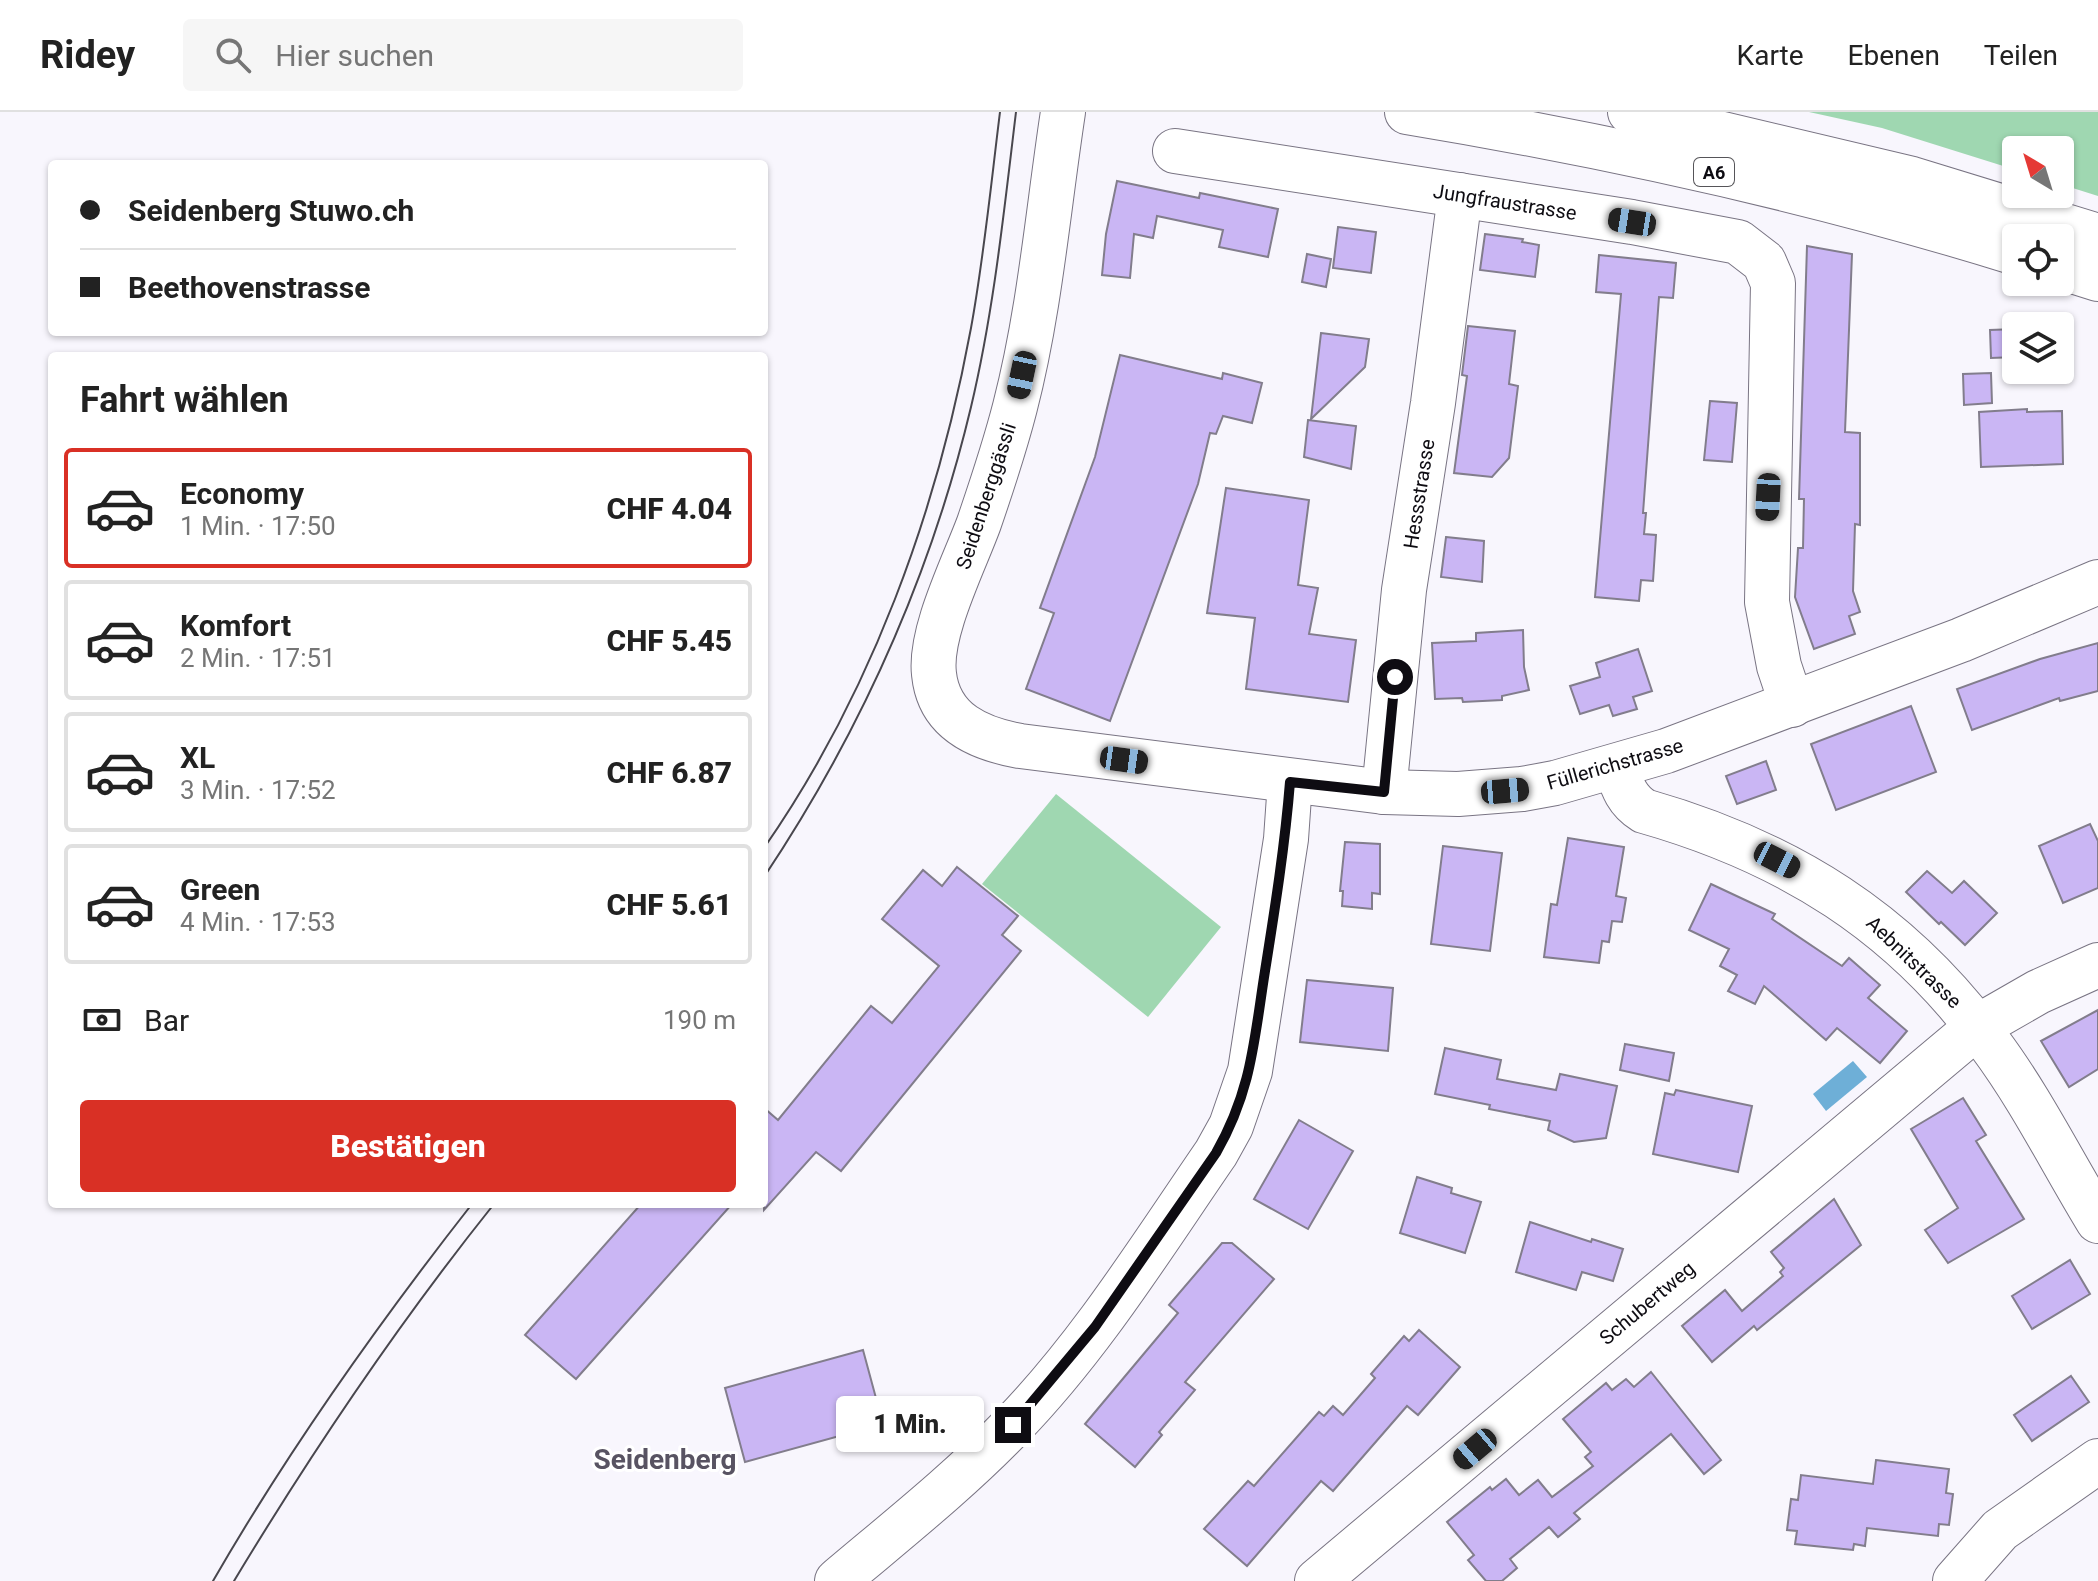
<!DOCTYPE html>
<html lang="de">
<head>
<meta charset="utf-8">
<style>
	:root { --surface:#fff; --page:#f6f6f6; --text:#222; --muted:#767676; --line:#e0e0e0; --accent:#d93025 }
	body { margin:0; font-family:Roboto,sans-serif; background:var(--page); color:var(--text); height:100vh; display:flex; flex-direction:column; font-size:30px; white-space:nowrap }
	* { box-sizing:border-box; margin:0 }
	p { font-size:26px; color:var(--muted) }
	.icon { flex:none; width:44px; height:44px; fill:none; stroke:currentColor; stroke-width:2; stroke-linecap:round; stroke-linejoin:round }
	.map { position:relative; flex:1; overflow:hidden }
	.details { position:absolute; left:48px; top:240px; width:720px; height:856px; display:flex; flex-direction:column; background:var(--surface); border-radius:8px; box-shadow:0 2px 6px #0004 }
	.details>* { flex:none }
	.banner { position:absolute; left:48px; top:48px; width:720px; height:176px; border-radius:8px; box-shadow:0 2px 6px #0004; display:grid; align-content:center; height:176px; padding:0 32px; background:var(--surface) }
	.needle { width:52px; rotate:322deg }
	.controls { position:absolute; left:2002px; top:24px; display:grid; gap:16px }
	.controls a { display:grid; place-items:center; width:72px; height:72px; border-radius:8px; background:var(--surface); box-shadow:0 2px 6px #0004; font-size:40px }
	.end { position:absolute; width:36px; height:36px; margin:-18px; border:10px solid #0e0c12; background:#fff; box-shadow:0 0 0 4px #fff }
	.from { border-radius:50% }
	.bubble { position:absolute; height:56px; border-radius:8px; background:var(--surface); box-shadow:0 2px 6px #0004; font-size:26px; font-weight:800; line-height:56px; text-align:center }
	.car { position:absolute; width:24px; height:48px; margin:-24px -12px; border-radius:10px; box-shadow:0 0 6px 2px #0007; background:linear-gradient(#222 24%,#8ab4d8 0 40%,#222 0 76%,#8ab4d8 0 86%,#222 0) }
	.banner b { display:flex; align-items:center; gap:28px; height:76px; font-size:30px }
	.banner b+b { border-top:2px solid var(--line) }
	.banner i { width:20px; height:20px; background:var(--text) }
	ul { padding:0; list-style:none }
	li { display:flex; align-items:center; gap:24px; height:120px; margin:0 16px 12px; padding:0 16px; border:4px solid var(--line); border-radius:8px }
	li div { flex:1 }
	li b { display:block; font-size:30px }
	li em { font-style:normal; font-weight:800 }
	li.active { border-color:var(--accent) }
	li>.icon { width:72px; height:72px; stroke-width:1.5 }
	h2 { padding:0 32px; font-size:36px; line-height:96px }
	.pay { display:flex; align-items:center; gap:20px; height:88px; padding:0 32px; font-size:30px }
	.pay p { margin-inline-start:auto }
	.cta { display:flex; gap:16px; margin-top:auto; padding:16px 32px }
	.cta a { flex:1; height:92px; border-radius:8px; background:var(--accent); color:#fff; font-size:32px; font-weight:800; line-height:92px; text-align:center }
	header { display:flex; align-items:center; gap:48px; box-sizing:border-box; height:112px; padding:0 40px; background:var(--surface); border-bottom:2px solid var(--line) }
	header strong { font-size:38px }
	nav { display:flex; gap:44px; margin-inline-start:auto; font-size:28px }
	.search { width:560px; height:72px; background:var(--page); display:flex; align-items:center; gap:20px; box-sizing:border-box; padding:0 28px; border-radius:8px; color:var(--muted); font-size:30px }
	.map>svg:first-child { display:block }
</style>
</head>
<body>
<header>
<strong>Ridey</strong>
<div class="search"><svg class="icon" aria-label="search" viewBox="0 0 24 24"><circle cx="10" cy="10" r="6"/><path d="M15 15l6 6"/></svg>Hier suchen</div>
<nav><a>Karte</a><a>Ebenen</a><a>Teilen</a></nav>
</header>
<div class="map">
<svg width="2098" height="1469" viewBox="0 0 2098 1469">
	<rect width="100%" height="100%" fill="#f8f6fd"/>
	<g fill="#9fd7b1">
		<polygon points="1809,0 2098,0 2098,84 2060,72 2060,38 2016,38 2016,58 1882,16"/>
		<polygon points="1056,682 1221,815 1148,905 982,772"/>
	</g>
	<polygon fill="#6eafd7" points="1853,949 1867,965 1826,999 1813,982"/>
	<g fill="#cab6f4" stroke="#827d8c" stroke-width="2">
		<polygon points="1117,69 1199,86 1200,81 1278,97 1268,145 1219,135 1223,118 1157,104 1153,126 1134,122 1130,166 1102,163 1106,122"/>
		<polygon points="1338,115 1376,120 1371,161 1333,156"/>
		<polygon points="1485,122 1523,127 1522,130 1539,133 1535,165 1480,158"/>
		<polygon points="1807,134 1852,142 1845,320 1860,321 1860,413 1855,412 1853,479 1860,500 1849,504 1855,522 1814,537 1795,485 1798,436 1803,436 1804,387 1799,387"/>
		<polygon points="1307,142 1331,147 1326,175 1302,170"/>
		<polygon points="1599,143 1676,151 1673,186 1659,185 1643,401 1646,401 1644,422 1656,423 1653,469 1641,468 1639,489 1595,485 1621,182 1596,180"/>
		<polygon points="1468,214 1515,219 1509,272 1518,274 1509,346 1492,365 1454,361 1467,264 1462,263"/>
		<polygon points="2016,217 2016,245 1991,246 1990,218"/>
		<polygon points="1321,221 1369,227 1365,255 1311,307"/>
		<polygon points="1120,243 1222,267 1223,261 1262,271 1252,311 1223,304 1216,322 1210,321 1198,372 1110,609 1026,577 1054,501 1040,496 1095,345"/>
		<polygon points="1991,261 1992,291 1964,293 1963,262"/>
		<polygon points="1710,289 1737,291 1732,350 1704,348"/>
		<polygon points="2027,297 2027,300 2062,299 2063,352 1981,355 1979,300"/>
		<polygon points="1308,308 1356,314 1351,357 1304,345"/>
		<polygon points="1226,376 1309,388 1298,473 1318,476 1309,522 1356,528 1348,590 1246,577 1255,506 1207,501"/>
		<polygon points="1446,425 1484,429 1482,470 1441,465"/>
		<polygon points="1523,518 1524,555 1529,578 1502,584 1502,588 1463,590 1462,586 1435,587 1432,531 1476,529 1476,521"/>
		<polygon points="2098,531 2098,579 2060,589 2059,586 1972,618 1957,577 2040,547"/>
		<polygon points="1638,537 1652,579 1633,585 1637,597 1613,604 1609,593 1580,602 1570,574 1600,565 1596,551"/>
		<polygon points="1911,594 1936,660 1836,698 1811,632"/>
		<polygon points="1766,649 1776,678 1737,692 1726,664"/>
		<polygon points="2090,712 2098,729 2098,776 2063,791 2039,734"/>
		<polygon points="1568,726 1624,735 1616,784 1626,786 1622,810 1612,809 1609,830 1602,829 1599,851 1544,845 1551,792 1557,793"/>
		<polygon points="1345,730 1380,732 1380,782 1372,781 1372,797 1342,794 1343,779 1340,779"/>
		<polygon points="1443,734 1502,741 1490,839 1431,832"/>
		<polygon points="957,755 1018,804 1002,823 1021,839 841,1059 816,1040 764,1098 764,996 778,1008 871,894 892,911 939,854 882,807 923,758 942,774"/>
		<polygon points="1927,759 1952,781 1964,769 1997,801 1965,833 1941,810 1939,812 1906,780"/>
		<polygon points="1711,772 1775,802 1772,807 1842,854 1849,846 1880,873 1868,886 1907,919 1880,951 1837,916 1826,928 1764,874 1755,892 1728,879 1737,863 1720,854 1729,837 1689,818"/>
		<polygon points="1307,868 1393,876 1388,939 1300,930"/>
		<polygon points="2098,898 2098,957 2069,975 2041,929"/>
		<polygon points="1625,932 1674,941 1669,969 1620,958"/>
		<polygon points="1445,936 1501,948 1497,967 1556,978 1560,962 1617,974 1606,1026 1574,1030 1548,1018 1550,1009 1489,997 1490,993 1435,982"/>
		<polygon points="1676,978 1752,994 1738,1060 1653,1042 1665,981 1674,983"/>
		<polygon points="1963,986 1986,1023 1976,1029 2024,1107 1948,1151 1925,1118 1958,1096 1911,1017"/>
		<polygon points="1299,1008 1353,1039 1308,1117 1254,1087"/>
		<polygon points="1417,1065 1452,1076 1451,1081 1481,1090 1465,1141 1400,1121"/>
		<polygon points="1834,1087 1861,1133 1757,1218 1754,1214 1712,1250 1682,1214 1725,1178 1742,1199 1783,1164 1780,1160 1784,1156 1771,1140"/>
		<polygon points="641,1092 732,1092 576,1267 525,1223"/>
		<polygon points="1530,1110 1591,1130 1592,1127 1623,1137 1613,1169 1582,1160 1576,1178 1516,1160"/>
		<polygon points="1222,1131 1232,1131 1274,1167 1185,1270 1195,1278 1159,1320 1162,1323 1135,1355 1085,1312 1178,1201 1169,1193"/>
		<polygon points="2070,1148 2090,1182 2032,1217 2012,1184"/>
		<polygon points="1419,1218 1460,1255 1418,1303 1407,1294 1333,1379 1321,1369 1247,1454 1204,1417 1248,1369 1254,1374 1319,1300 1324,1304 1333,1294 1343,1303 1375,1266 1371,1262 1404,1224 1409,1229"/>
		<polygon points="863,1238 883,1312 745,1350 725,1276"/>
		<polygon points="1651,1260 1721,1348 1704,1362 1671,1322 1574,1401 1580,1407 1558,1425 1549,1415 1510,1447 1517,1456 1502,1469 1486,1469 1468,1448 1474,1443 1447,1410 1490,1375 1492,1378 1506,1367 1519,1383 1538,1368 1552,1385 1593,1354 1585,1345 1591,1340 1563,1307 1606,1271 1612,1278 1626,1267 1634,1275"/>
		<polygon points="2071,1264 2089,1290 2032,1329 2014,1303"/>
		<polygon points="1876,1348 1949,1357 1946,1381 1953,1382 1949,1413 1939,1412 1938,1424 1867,1416 1865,1434 1854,1432 1853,1438 1795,1432 1797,1419 1787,1418 1791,1387 1798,1388 1801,1363 1873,1372"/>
	</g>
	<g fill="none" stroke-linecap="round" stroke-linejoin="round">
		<g stroke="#797483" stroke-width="46">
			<g id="minor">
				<path d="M 1063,0 C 1048,98 1040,198 1015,295 C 1005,334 992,373 979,411 C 964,452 929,520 934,562 C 939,610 980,627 1020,634 L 1384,680 L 1458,682 L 1522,677 L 1555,671 L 1666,639 L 1961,528 L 2098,470"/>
				<polyline points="1175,39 1632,110 1738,130 1764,150 1773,171 1767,490 1779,554 1792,593"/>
				<path d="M 1616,655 C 1622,673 1626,688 1644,699 C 1788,740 1901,810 1990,932 C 2031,987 2062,1050 2098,1109"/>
				<polyline points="1384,680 1404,478 1433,291 1460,83"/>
				<path d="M 837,1469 C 896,1419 957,1371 1011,1315 C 1090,1234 1152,1134 1216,1041 L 1231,1014 L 1250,959 L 1286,727 L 1290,670"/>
				<polyline points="1317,1469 1977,915 2038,880 2098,853"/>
				<polyline points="1955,1469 2000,1418 2098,1349"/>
			</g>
		</g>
		<g stroke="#797483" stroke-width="46">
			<g id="highway">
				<path d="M 1407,0 C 1612,34 1817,79 2016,141"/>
				<polyline points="1630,0 1912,67 2098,124"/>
				<polyline points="2060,155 2098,167"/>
			</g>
		</g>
		<use href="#minor" stroke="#fff" stroke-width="44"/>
		<use href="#highway" stroke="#fff" stroke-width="44"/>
		<g stroke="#49474e" stroke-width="2">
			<path d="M 764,736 C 871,582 937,400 971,216 C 984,145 991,72 1000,0"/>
			<path d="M 764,765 C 860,621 931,463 971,295 C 994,198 1004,99 1016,0"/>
			<path d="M 213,1469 C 289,1337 378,1212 472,1092"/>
			<path d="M 234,1469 C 313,1338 398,1212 494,1092"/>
		</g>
	</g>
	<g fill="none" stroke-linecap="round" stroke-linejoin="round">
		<path stroke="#0e0c12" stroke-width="10" d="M 1013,1313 L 1095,1215 L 1216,1041 C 1252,978 1254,928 1265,859 C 1275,796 1285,733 1290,670 L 1384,680 L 1395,565"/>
	</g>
	<g text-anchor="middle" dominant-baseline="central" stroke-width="6" stroke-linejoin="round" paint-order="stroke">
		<rect fill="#fff" stroke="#565559" stroke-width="2" x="1694" y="46" width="40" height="28" rx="6"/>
		<g font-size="18" font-weight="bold" fill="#0e0c12">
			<text x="1714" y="60">A6</text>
		</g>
		<g font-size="20" fill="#0e0c12" stroke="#fff">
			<text transform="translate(1505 90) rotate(9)">Jungfraustrasse</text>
			<text transform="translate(1419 382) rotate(-81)">Hessstrasse</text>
			<text transform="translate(986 384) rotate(-72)">Seidenberggässli</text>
			<text transform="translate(1615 652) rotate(-16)">Füllerichstrasse</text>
			<text transform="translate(1914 850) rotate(44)">Aebnitstrasse</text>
			<text transform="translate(1647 1191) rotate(-40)">Schubertweg</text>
		</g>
		<g font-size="28" font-weight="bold" fill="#585362" stroke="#fff">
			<text x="665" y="1347">Seidenberg</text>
		</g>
	</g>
</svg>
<div class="controls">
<a><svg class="needle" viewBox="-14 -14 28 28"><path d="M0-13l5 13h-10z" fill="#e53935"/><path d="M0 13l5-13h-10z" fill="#767676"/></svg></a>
<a><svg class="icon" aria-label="locate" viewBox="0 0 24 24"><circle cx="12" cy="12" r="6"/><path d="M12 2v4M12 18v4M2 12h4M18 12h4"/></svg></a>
<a><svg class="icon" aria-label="layers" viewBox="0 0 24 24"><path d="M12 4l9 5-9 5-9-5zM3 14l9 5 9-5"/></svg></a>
</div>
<i class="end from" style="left:1395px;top:565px"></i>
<i class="end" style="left:1013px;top:1313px"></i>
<div class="bubble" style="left:836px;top:1284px;width:148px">1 Min.</div>
<i class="car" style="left:1632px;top:110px;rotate:279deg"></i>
<i class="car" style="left:1022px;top:263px;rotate:192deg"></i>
<i class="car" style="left:1768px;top:385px;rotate:183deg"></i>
<i class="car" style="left:1124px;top:648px;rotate:98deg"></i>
<i class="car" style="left:1505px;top:679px;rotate:85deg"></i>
<i class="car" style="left:1777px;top:748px;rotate:117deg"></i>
<i class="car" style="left:1475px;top:1337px;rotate:230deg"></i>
<div class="banner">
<b><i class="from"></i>Seidenberg Stuwo.ch</b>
<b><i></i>Beethovenstrasse</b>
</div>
<section class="details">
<h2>Fahrt wählen</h2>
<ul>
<li class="active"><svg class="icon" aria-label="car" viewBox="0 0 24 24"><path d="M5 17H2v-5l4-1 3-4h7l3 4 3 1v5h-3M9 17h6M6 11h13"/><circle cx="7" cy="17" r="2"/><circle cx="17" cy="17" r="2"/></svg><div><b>Economy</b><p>1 Min. · 17:50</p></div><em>CHF 4.04</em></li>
<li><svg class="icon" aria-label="car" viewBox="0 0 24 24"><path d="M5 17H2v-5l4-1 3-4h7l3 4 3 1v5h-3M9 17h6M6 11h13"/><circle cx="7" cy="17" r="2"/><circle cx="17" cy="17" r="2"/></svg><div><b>Komfort</b><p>2 Min. · 17:51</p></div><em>CHF 5.45</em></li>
<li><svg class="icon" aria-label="car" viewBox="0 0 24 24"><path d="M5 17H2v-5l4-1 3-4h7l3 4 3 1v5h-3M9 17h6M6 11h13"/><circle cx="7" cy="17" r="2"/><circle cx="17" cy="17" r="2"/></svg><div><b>XL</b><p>3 Min. · 17:52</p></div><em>CHF 6.87</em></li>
<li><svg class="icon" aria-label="car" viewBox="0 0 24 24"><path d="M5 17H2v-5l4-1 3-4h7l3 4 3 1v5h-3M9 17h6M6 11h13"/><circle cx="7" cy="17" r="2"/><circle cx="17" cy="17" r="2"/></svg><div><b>Green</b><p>4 Min. · 17:53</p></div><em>CHF 5.61</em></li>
</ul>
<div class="pay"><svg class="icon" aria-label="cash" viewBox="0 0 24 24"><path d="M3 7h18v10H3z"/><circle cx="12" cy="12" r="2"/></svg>Bar<p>190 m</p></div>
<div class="cta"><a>Bestätigen</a></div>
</section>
</div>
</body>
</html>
